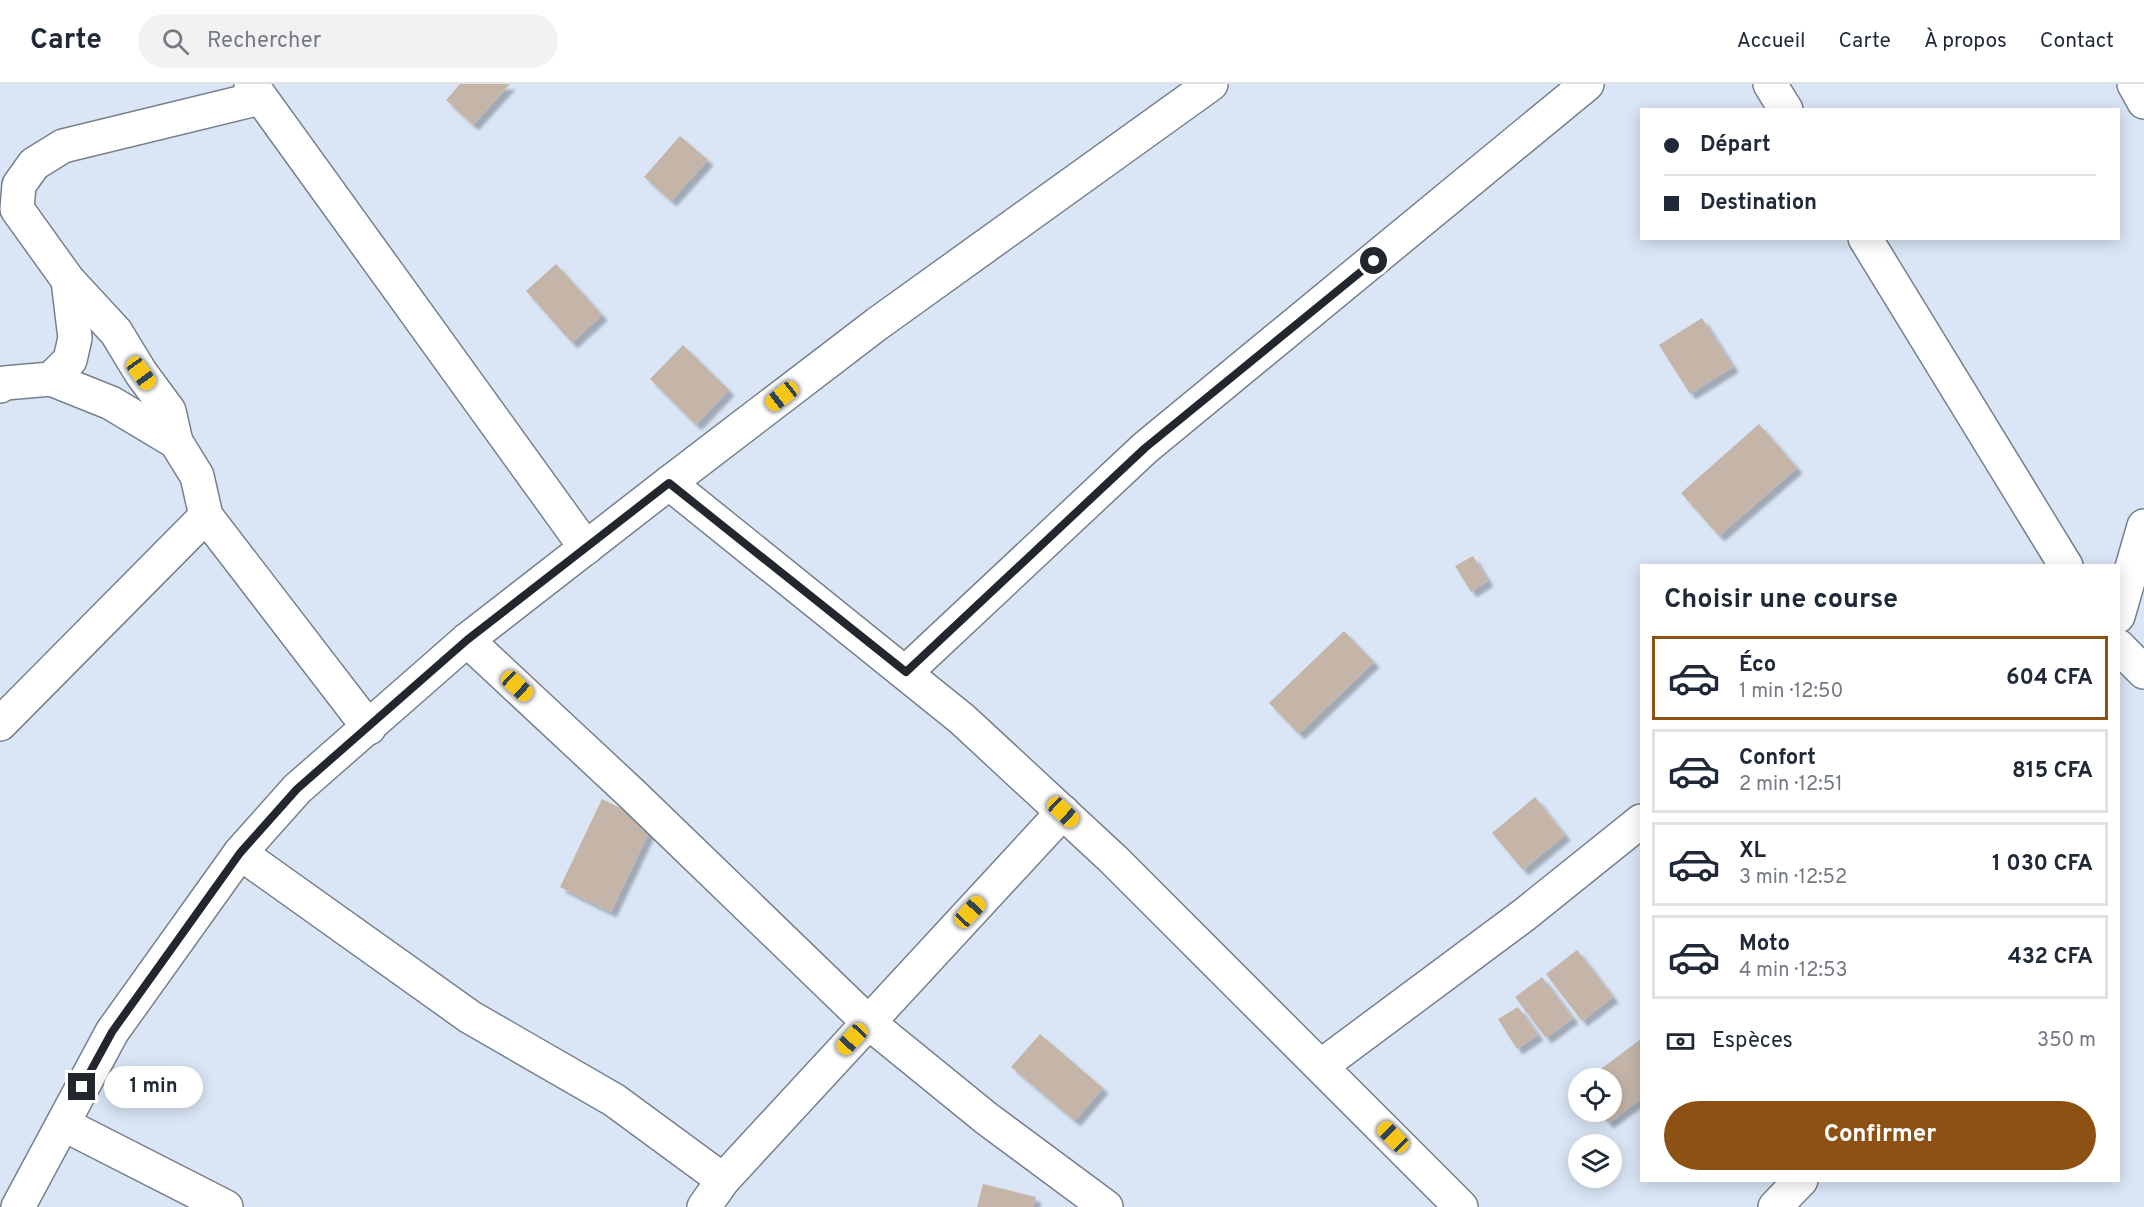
<!DOCTYPE html>
<html lang="fr">
<head>
<meta charset="utf-8">
<style>
	:root { --surface:#fff; --page:#f2f2f3; --text:#1f2937; --muted:#747a83; --line:#e0e1e3; --accent:#8e5114 }
	body { margin:0; font-family:Overpass,sans-serif; background:var(--page); color:var(--text); height:100vh; display:flex; flex-direction:column; font-size:22px; white-space:nowrap }
	* { box-sizing:border-box; margin:0 }
	p { font-size:20px; color:var(--muted) }
	.icon { flex:none; width:33px; height:33px; fill:none; stroke:currentColor; stroke-width:2; stroke-linecap:round; stroke-linejoin:round }
	.map { position:relative; flex:1; overflow:hidden }
	.side { position:absolute; left:1640px; top:480px; width:480px; height:618px; display:flex; flex-direction:column; background:var(--surface); border-radius:0px; box-shadow:0 3px 15px #0003 }
	.side>* { flex:none }
	.hud { position:absolute; left:1640px; top:24px; width:480px; height:132px; border-radius:0px; box-shadow:0 3px 15px #0003; display:grid; align-content:center; height:132px; padding:0 24px; background:var(--surface) }
	.controls { position:absolute; left:1568px; top:984px; display:grid; gap:12px }
	.controls a { display:grid; place-items:center; width:54px; height:54px; border-radius:50%; background:var(--surface); box-shadow:0 3px 15px #0003; font-size:30px }
	.end { position:absolute; width:27px; height:27px; margin:-14px; border:8px solid #22272d; background:#fff; box-shadow:0 0 0 3px #fff }
	.from { border-radius:50% }
	.bubble { position:absolute; height:42px; border-radius:21px; background:var(--surface); box-shadow:0 3px 15px #0003; font-size:20px; font-weight:700; line-height:42px; text-align:center }
	.car { position:absolute; width:18px; height:36px; margin:-18px -9px; border-radius:8px; box-shadow:0 0 4px 2px #0007; background:linear-gradient(#f5c518 24%,#345 0 40%,#f5c518 0 76%,#345 0 86%,#f5c518 0) }
	.hud b { display:flex; align-items:center; gap:21px; height:57px; font-size:22px }
	.hud b+b { border-top:2px solid var(--line) }
	.hud i { width:15px; height:15px; background:var(--text) }
	ul { padding:0; list-style:none }
	li { display:flex; align-items:center; gap:18px; height:84px; margin:0 12px 9px; padding:0 12px; border:3px solid var(--line); border-radius:0px }
	li div { flex:1 }
	li b { display:block; font-size:22px }
	li em { font-style:normal; font-weight:700 }
	li.current { border-color:var(--accent) }
	li>.icon { width:54px; height:54px; stroke-width:1.5 }
	h2 { padding:0 24px; font-size:27px; line-height:72px }
	.pay { display:flex; align-items:center; gap:15px; height:66px; padding:0 24px; font-size:22px }
	.pay p { margin-inline-start:auto }
	.action { display:flex; gap:12px; margin-top:auto; padding:12px 24px }
	.action a { flex:1; height:69px; border-radius:36px; background:var(--accent); color:#fff; font-size:24px; font-weight:700; line-height:69px; text-align:center }
	header { display:flex; align-items:center; gap:36px; box-sizing:border-box; height:84px; padding:0 30px; background:var(--surface); border-bottom:2px solid var(--line) }
	header strong { font-size:28px }
	nav { display:flex; gap:33px; margin-inline-start:auto; font-size:21px }
	.search { width:420px; height:54px; background:var(--page); display:flex; align-items:center; gap:15px; box-sizing:border-box; padding:0 21px; border-radius:33px; color:var(--muted); font-size:22px }
	.map>svg:first-child { display:block }
</style>
</head>
<body>
<header>
<strong>Carte</strong>
<div class="search"><svg class="icon" aria-label="search" viewBox="0 0 24 24"><circle cx="10" cy="10" r="6"/><path d="M15 15l6 6"/></svg>Rechercher</div>
<nav><a>Accueil</a><a>Carte</a><a>À propos</a><a>Contact</a></nav>
</header>
<div class="map">
<svg width="2144" height="1123" viewBox="0 0 2144 1123">
	<defs>
		<filter id="shadow"><feDropShadow dx="5.5" dy="5.5" stdDeviation="1.5" flood-color="#0004"/></filter>
	</defs>
	<rect width="100%" height="100%" fill="#dae6f6"/>
	<g fill="#c5b5a9" filter="url(#shadow)">
		<polygon points="460,0 510,0 473,41 446,16"/>
		<polygon points="680,52 708,76 671,117 644,93"/>
		<polygon points="556,180 602,231 572,259 526,207"/>
		<polygon points="1702,234 1733,283 1690,310 1659,261"/>
		<polygon points="683,261 729,306 696,341 650,295"/>
		<polygon points="1759,340 1797,384 1719,452 1681,409"/>
		<polygon points="1473,472 1488,497 1471,508 1455,482"/>
		<polygon points="1344,547 1374,578 1299,650 1269,619"/>
		<polygon points="1535,713 1565,751 1523,786 1492,749"/>
		<polygon points="602,715 653,740 611,828 560,803"/>
		<polygon points="1577,866 1613,913 1582,937 1546,890"/>
		<polygon points="1542,893 1573,934 1546,954 1515,913"/>
		<polygon points="1518,923 1538,951 1517,965 1498,935"/>
		<polygon points="1040,950 1103,1004 1075,1037 1011,983"/>
		<polygon points="1641,955 1641,1015 1608,1039 1599,1028 1611,1028 1611,994 1589,994"/>
		<polygon points="983,1100 1036,1113 1033,1123 977,1123"/>
	</g>
	<g fill="none" stroke-linecap="round" stroke-linejoin="round">
		<g stroke="#76818f" stroke-width="36">
			<g id="minor">
				<polyline points="251,0 586,464"/>
				<polyline points="1770,0 1786,26"/>
				<polyline points="2134,0 2144,18"/>
				<polyline points="1865,154 2066,482"/>
				<polyline points="51,295 70,276 75,254 68,196"/>
				<polyline points="0,302 5,299 51,295 111,319 176,358 197,392 206,432 369,644"/>
				<polyline points="176,358 169,327 141,289 116,248 68,196 17,125 19,101 34,80 63,62 260,14"/>
				<polyline points="669,399 962,635 1113,775 1461,1123"/>
				<polyline points="2118,532 2144,442"/>
				<polyline points="467,556 632,710 868,938 986,1034 1106,1123"/>
				<polyline points="2118,562 2144,588"/>
				<polyline points="906,588 1145,364 1587,0"/>
				<polyline points="0,640 206,432"/>
				<polyline points="240,769 470,933 614,1016 723,1096"/>
				<polyline points="1321,982 1524,831 1641,737"/>
				<polyline points="63,1040 226,1123"/>
				<polyline points="18,1123 112,948 240,769 297,705 467,556 669,399 877,240 1211,0"/>
				<polyline points="704,1123 723,1096 1063,728"/>
				<polyline points="1775,1123 1801,1096"/>
			</g>
		</g>
		<use href="#minor" stroke="#fff" stroke-width="33"/>
	</g>
	<g fill="none" stroke-linecap="round" stroke-linejoin="round">
		<polyline stroke="#22272d" stroke-width="8" points="82,1003 112,948 240,769 297,705 467,556 669,399 906,588 1145,364 1374,177"/>
	</g>
</svg>
<div class="controls">
<a><svg class="icon" aria-label="locate" viewBox="0 0 24 24"><circle cx="12" cy="12" r="6"/><path d="M12 2v4M12 18v4M2 12h4M18 12h4"/></svg></a>
<a><svg class="icon" aria-label="layers" viewBox="0 0 24 24"><path d="M12 4l9 5-9 5-9-5zM3 14l9 5 9-5"/></svg></a>
</div>
<i class="end from" style="left:1374px;top:177px"></i>
<i class="end" style="left:82px;top:1003px"></i>
<div class="bubble" style="left:104px;top:982px;width:99px">1 min</div>
<i class="car" style="left:141px;top:289px;rotate:144deg"></i>
<i class="car" style="left:782px;top:312px;rotate:232deg"></i>
<i class="car" style="left:517px;top:602px;rotate:133deg"></i>
<i class="car" style="left:1063px;top:728px;rotate:133deg"></i>
<i class="car" style="left:970px;top:828px;rotate:43deg"></i>
<i class="car" style="left:852px;top:955px;rotate:223deg"></i>
<i class="car" style="left:1393px;top:1053px;rotate:315deg"></i>
<div class="hud">
<b><i class="from"></i>Départ</b>
<b><i></i>Destination</b>
</div>
<section class="side">
<h2>Choisir une course</h2>
<ul>
<li class="current"><svg class="icon" aria-label="car" viewBox="0 0 24 24"><path d="M5 17H2v-5l4-1 3-4h7l3 4 3 1v5h-3M9 17h6M6 11h13"/><circle cx="7" cy="17" r="2"/><circle cx="17" cy="17" r="2"/></svg><div><b>Éco</b><p>1 min · 12:50</p></div><em>604 CFA</em></li>
<li><svg class="icon" aria-label="car" viewBox="0 0 24 24"><path d="M5 17H2v-5l4-1 3-4h7l3 4 3 1v5h-3M9 17h6M6 11h13"/><circle cx="7" cy="17" r="2"/><circle cx="17" cy="17" r="2"/></svg><div><b>Confort</b><p>2 min · 12:51</p></div><em>815 CFA</em></li>
<li><svg class="icon" aria-label="car" viewBox="0 0 24 24"><path d="M5 17H2v-5l4-1 3-4h7l3 4 3 1v5h-3M9 17h6M6 11h13"/><circle cx="7" cy="17" r="2"/><circle cx="17" cy="17" r="2"/></svg><div><b>XL</b><p>3 min · 12:52</p></div><em>1 030 CFA</em></li>
<li><svg class="icon" aria-label="car" viewBox="0 0 24 24"><path d="M5 17H2v-5l4-1 3-4h7l3 4 3 1v5h-3M9 17h6M6 11h13"/><circle cx="7" cy="17" r="2"/><circle cx="17" cy="17" r="2"/></svg><div><b>Moto</b><p>4 min · 12:53</p></div><em>432 CFA</em></li>
</ul>
<div class="pay"><svg class="icon" aria-label="cash" viewBox="0 0 24 24"><path d="M3 7h18v10H3z"/><circle cx="12" cy="12" r="2"/></svg>Espèces<p>350 m</p></div>
<div class="action"><a>Confirmer</a></div>
</section>
</div>
</body>
</html>
